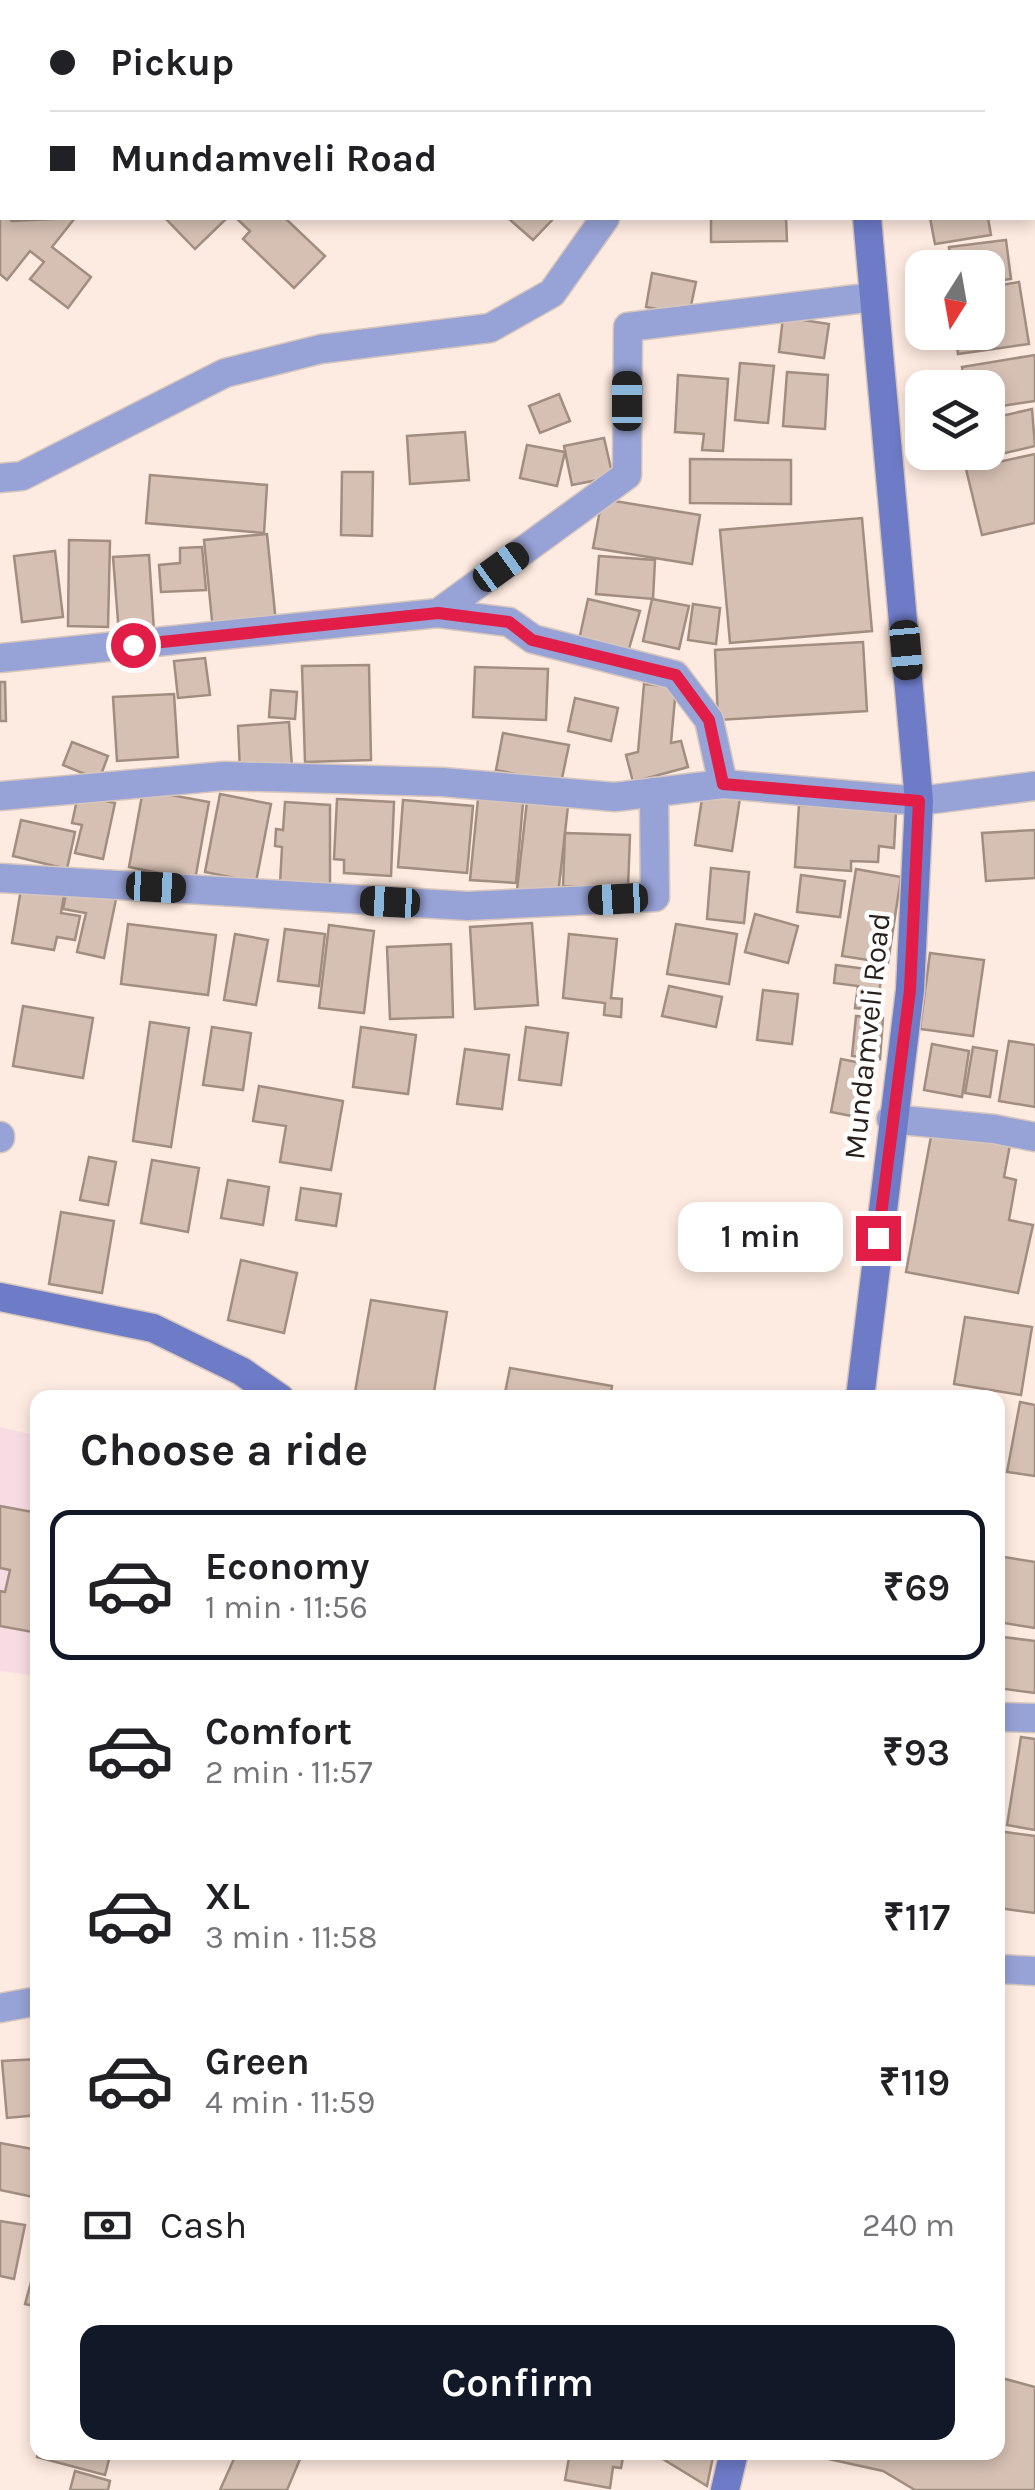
<!DOCTYPE html>
<html lang="en">
<head>
<meta charset="utf-8">
<style>
	:root { --surface:#fff; --page:#f6f6f6; --text:#202124; --muted:#757577; --line:#e0e0e0; --accent:#111827 }
	body { margin:0; font-family:Karla,sans-serif; background:var(--page); color:var(--text); height:100vh; display:flex; flex-direction:column; font-size:38px; white-space:nowrap }
	* { box-sizing:border-box; margin:0 }
	p { font-size:32px; color:var(--muted) }
	.icon { flex:none; width:55px; height:55px; fill:none; stroke:currentColor; stroke-width:2; stroke-linecap:round; stroke-linejoin:round }
	.map { position:relative; flex:1; overflow:hidden }
	.drawer { position:absolute; left:30px; top:1390px; width:975px; height:1070px; display:flex; flex-direction:column; background:var(--surface); border-radius:20px; box-shadow:0 5px 15px #0003 }
	.drawer>* { flex:none }
	.guide { position:absolute; left:0px; top:0px; width:1035px; height:220px; box-shadow:0 5px 15px #0003; display:grid; align-content:center; height:220px; padding:0 50px; background:var(--surface) }
	.needle { width:65px; rotate:191deg }
	.controls { position:absolute; left:905px; top:250px; display:grid; gap:20px }
	.controls a { display:grid; place-items:center; width:100px; height:100px; border-radius:20px; background:var(--surface); box-shadow:0 5px 15px #0003; font-size:50px }
	.end { position:absolute; width:45px; height:45px; margin:-22px; border:12px solid #e11d48; background:#fff; box-shadow:0 0 0 5px #fff }
	.from { border-radius:50% }
	.bubble { position:absolute; height:70px; border-radius:20px; background:var(--surface); box-shadow:0 5px 15px #0003; font-size:32px; font-weight:600; line-height:70px; text-align:center }
	.car { position:absolute; width:30px; height:60px; margin:-30px -15px; border-radius:12px; box-shadow:0 0 8px 2px #0007; background:linear-gradient(#222 24%,#8ab4d8 0 40%,#222 0 76%,#8ab4d8 0 86%,#222 0) }
	.guide b { display:flex; align-items:center; gap:35px; height:95px; font-size:38px }
	.guide b+b { border-top:2px solid var(--line) }
	.guide i { width:25px; height:25px; background:var(--text) }
	ul { padding:0; list-style:none }
	li { display:flex; align-items:center; gap:30px; height:150px; margin:0 20px 15px; padding:0 30px; border:5px solid transparent; border-radius:20px }
	li div { flex:1 }
	li b { display:block; font-size:38px }
	li em { font-style:normal; font-weight:600 }
	li.active { border-color:var(--accent) }
	li>.icon { width:90px; height:90px; stroke-width:1.5 }
	h2 { padding:0 50px; font-size:45px; line-height:120px }
	.pay { display:flex; align-items:center; gap:25px; height:110px; padding:0 50px; font-size:38px }
	.pay p { margin-inline-start:auto }
	.action { display:flex; gap:20px; margin-top:auto; padding:20px 50px }
	.action a { flex:1; height:115px; border-radius:20px; background:var(--accent); color:#fff; font-size:40px; font-weight:600; line-height:115px; text-align:center }
	.map>svg:first-child { display:block }
</style>
</head>
<body>
<div class="map">
<svg width="1035" height="2490" viewBox="0 0 1035 2490">
	<rect width="100%" height="100%" fill="#fdeae0"/>
	<polygon fill="#f7dde3" points="0,1427 37,1436 37,1676 0,1671"/>
	<g fill="#d6c0b3" stroke="#a28d81" stroke-width="2.5">
		<polygon points="442,0 522,0 520,2"/>
		<polygon points="0,212 12,221 75,218 52,247 91,277 68,308 30,279 44,262 30,251 7,280 0,274"/>
		<polygon points="165,218 227,218 195,249"/>
		<polygon points="236,218 285,218 325,256 294,288 243,239 250,231"/>
		<polygon points="508,218 554,218 533,240"/>
		<polygon points="711,218 786,218 787,241 711,242"/>
		<polygon points="930,218 988,218 991,235 935,244"/>
		<polygon points="1006,240 1011,279 988,282 988,268 952,268 949,247"/>
		<polygon points="652,273 696,282 689,315 646,307"/>
		<polygon points="1019,282 1029,344 958,354 955,332 988,332 988,287"/>
		<polygon points="783,317 829,324 824,358 779,352"/>
		<polygon points="1035,355 1035,401 988,408 988,388 965,388 962,367"/>
		<polygon points="740,363 774,366 768,423 735,420"/>
		<polygon points="787,372 828,375 825,429 783,426"/>
		<polygon points="678,375 728,379 723,451 702,450 704,434 675,432"/>
		<polygon points="559,394 570,421 540,433 529,406"/>
		<polygon points="1032,409 1035,446 962,463 959,452 988,452 988,419"/>
		<polygon points="922,429 922,452 944,452 945,460 917,464 913,431"/>
		<polygon points="465,432 469,480 410,484 407,436"/>
		<polygon points="604,438 613,477 572,485 564,446"/>
		<polygon points="527,445 565,452 557,486 520,478"/>
		<polygon points="1035,454 1035,523 982,535 966,469"/>
		<polygon points="690,459 791,460 791,504 690,503"/>
		<polygon points="342,472 373,472 372,536 341,535"/>
		<polygon points="150,475 267,485 264,533 146,523"/>
		<polygon points="602,499 700,515 692,564 593,548"/>
		<polygon points="862,518 872,631 730,643 720,530"/>
		<polygon points="267,534 276,623 213,630 204,540"/>
		<polygon points="69,540 110,541 108,627 68,626"/>
		<polygon points="202,547 206,590 161,592 159,565 180,563 180,548"/>
		<polygon points="55,551 63,617 22,622 14,556"/>
		<polygon points="149,555 154,631 119,634 113,557"/>
		<polygon points="599,556 655,560 653,599 596,594"/>
		<polygon points="588,599 640,611 628,652 579,640"/>
		<polygon points="652,599 689,606 679,649 643,641"/>
		<polygon points="693,604 720,608 716,644 688,640"/>
		<polygon points="863,642 867,711 718,720 715,650"/>
		<polygon points="205,658 210,695 178,698 174,661"/>
		<polygon points="369,665 371,760 305,762 302,666"/>
		<polygon points="475,667 548,669 546,720 473,717"/>
		<polygon points="0,682 5,682 6,721 0,721"/>
		<polygon points="644,684 676,687 671,743 681,741 688,767 633,782 626,755 638,752"/>
		<polygon points="271,690 297,692 295,719 269,717"/>
		<polygon points="174,694 178,757 117,761 113,697"/>
		<polygon points="575,698 618,708 611,741 568,731"/>
		<polygon points="289,722 292,768 240,771 238,726"/>
		<polygon points="503,733 569,745 561,783 496,770"/>
		<polygon points="72,742 108,756 99,780 63,765"/>
		<polygon points="143,790 209,802 195,880 129,867"/>
		<polygon points="703,792 740,798 732,851 695,845"/>
		<polygon points="220,794 271,804 256,882 205,872"/>
		<polygon points="78,795 115,803 103,859 75,853 82,825 72,823"/>
		<polygon points="337,799 394,802 391,876 344,873 344,860 334,859"/>
		<polygon points="478,799 523,803 516,883 470,880"/>
		<polygon points="403,800 473,806 467,873 398,867"/>
		<polygon points="527,801 568,806 558,895 517,890"/>
		<polygon points="285,802 330,805 330,887 280,884 282,847 275,846 276,829 283,830"/>
		<polygon points="799,805 896,811 894,848 879,846 878,862 851,861 851,871 795,867"/>
		<polygon points="21,820 75,832 67,869 13,856"/>
		<polygon points="1035,830 1035,878 986,881 982,833"/>
		<polygon points="565,833 630,835 628,888 563,886"/>
		<polygon points="711,868 749,872 744,923 707,919"/>
		<polygon points="856,869 901,877 888,963 842,956"/>
		<polygon points="801,875 845,881 840,917 797,912"/>
		<polygon points="22,883 65,890 61,913 80,916 75,940 57,937 54,950 12,943"/>
		<polygon points="67,889 116,899 104,958 77,952 86,913 63,909"/>
		<polygon points="755,914 798,926 788,963 745,952"/>
		<polygon points="532,923 538,1005 475,1009 470,927"/>
		<polygon points="128,924 216,935 208,995 121,984"/>
		<polygon points="676,924 737,934 729,984 667,974"/>
		<polygon points="329,925 374,931 364,1013 319,1008"/>
		<polygon points="285,929 325,934 319,986 278,981"/>
		<polygon points="235,934 268,940 256,1005 224,1000"/>
		<polygon points="569,934 617,939 611,998 622,999 621,1017 604,1015 605,1003 563,998"/>
		<polygon points="451,944 453,1017 390,1019 387,947"/>
		<polygon points="930,953 984,960 973,1036 920,1029"/>
		<polygon points="836,965 882,971 877,1010 855,1008 858,986 834,983"/>
		<polygon points="669,986 722,997 716,1027 662,1016"/>
		<polygon points="763,990 798,994 792,1044 757,1040"/>
		<polygon points="23,1006 93,1018 83,1078 13,1066"/>
		<polygon points="856,1016 883,1018 880,1059 852,1056"/>
		<polygon points="150,1022 189,1028 171,1147 133,1141"/>
		<polygon points="212,1027 251,1033 243,1090 203,1085"/>
		<polygon points="361,1027 416,1035 408,1094 353,1087"/>
		<polygon points="526,1027 568,1033 561,1085 519,1080"/>
		<polygon points="1009,1041 1035,1045 1035,1107 999,1101"/>
		<polygon points="932,1044 969,1051 962,1097 924,1090"/>
		<polygon points="973,1047 997,1051 990,1097 965,1093"/>
		<polygon points="465,1049 509,1055 502,1109 457,1104"/>
		<polygon points="841,1059 876,1066 867,1119 831,1112"/>
		<polygon points="259,1086 343,1101 331,1170 280,1162 286,1126 253,1121"/>
		<polygon points="932,1131 1010,1145 1004,1177 1016,1180 1009,1220 1033,1225 1018,1293 906,1272"/>
		<polygon points="89,1157 116,1162 108,1205 80,1200"/>
		<polygon points="152,1160 199,1168 188,1232 141,1223"/>
		<polygon points="228,1180 269,1187 263,1225 221,1218"/>
		<polygon points="301,1188 341,1194 336,1226 296,1220"/>
		<polygon points="61,1212 114,1221 102,1293 49,1284"/>
		<polygon points="241,1260 297,1273 284,1333 228,1320"/>
		<polygon points="371,1300 447,1312 433,1398 354,1398"/>
		<polygon points="965,1317 1032,1327 1021,1395 954,1384"/>
		<polygon points="510,1368 612,1386 610,1398 504,1398"/>
		<polygon points="1020,1402 1035,1405 1035,1476 1007,1472"/>
		<polygon points="0,1506 38,1513 38,1633 0,1626 0,1591 5,1592 10,1570 0,1568"/>
		<polygon points="998,1556 1035,1562 1035,1628 998,1622"/>
		<polygon points="1003,1637 1035,1641 1035,1693 998,1688"/>
		<polygon points="1021,1737 1035,1739 1035,1830 1007,1825"/>
		<polygon points="998,1831 1035,1836 1035,1913 998,1908"/>
		<polygon points="38,2059 38,2115 7,2118 2,2061"/>
		<polygon points="0,2143 38,2150 38,2198 0,2190"/>
		<polygon points="0,2221 25,2225 14,2279 0,2276"/>
		<polygon points="38,2257 38,2307 25,2304"/>
		<polygon points="998,2377 1035,2387 1035,2490 915,2490 883,2471 797,2452 998,2452"/>
		<polygon points="38,2452 111,2452 105,2475 37,2457"/>
		<polygon points="237,2452 303,2452 287,2490 220,2490"/>
		<polygon points="570,2452 624,2452 621,2468 613,2467 610,2488 565,2480"/>
		<polygon points="659,2452 714,2452 707,2486 663,2459"/>
		<polygon points="75,2471 110,2481 108,2490 70,2490"/>
	</g>
	<g fill="none" stroke-linecap="round" stroke-linejoin="round">
		<g stroke="#d7c6bd" stroke-width="31">
			<g id="minor">
				<polyline points="623,0 623,2"/>
				<polyline points="1032,42 1035,42"/>
				<polyline points="0,478 22,476 225,373 321,349 490,328 552,293 605,218"/>
				<polyline points="438,613 509,622 533,639 675,675 709,720 723,784"/>
				<polyline points="0,658 438,613 627,475 628,327 874,297"/>
				<polyline points="0,796 224,776 442,782 615,797 723,784 919,801"/>
				<polyline points="0,878 468,906 655,897 654,792"/>
				<polyline points="891,1119 994,1129 1035,1137"/>
				<polyline points="0,1136 0,1138"/>
				<polyline points="998,1717 1035,1718"/>
				<polyline points="998,1969 1035,1971"/>
				<polyline points="0,2008 38,2001"/>
			</g>
		</g>
		<g stroke="#d7c6bd" stroke-width="31">
			<polyline id="tertiary" points="919,801 1035,786"/>
		</g>
		<g stroke="#d7c6bd" stroke-width="31">
			<g id="secondary">
				<polyline points="845,0 846,2"/>
				<polyline points="0,1297 153,1328 241,1371 280,1398"/>
				<polyline points="860,1398 910,990 919,801 867,218"/>
				<polyline points="725,2490 734,2452"/>
			</g>
		</g>
		<use href="#minor" stroke="#97a2d6" stroke-width="28"/>
		<use href="#tertiary" stroke="#97a2d6" stroke-width="28"/>
		<use href="#secondary" stroke="#6e7bc7" stroke-width="28"/>
	</g>
	<g fill="none" stroke-linecap="round" stroke-linejoin="round">
		<polyline stroke="#e11d48" stroke-width="12" points="133,645 438,613 509,622 532,640 676,675 709,720 723,784 919,801 910,990 878,1238"/>
	</g>
	<g text-anchor="middle" dominant-baseline="central" stroke-width="9" stroke-linejoin="round" paint-order="stroke">
		<g font-size="30" fill="#29201c" stroke="#fff">
			<text transform="translate(867 1036) rotate(-84)">Mundamveli Road</text>
		</g>
	</g>
</svg>
<div class="controls">
<a><svg class="needle" viewBox="-14 -14 28 28"><path d="M0-13l5 13h-10z" fill="#e53935"/><path d="M0 13l5-13h-10z" fill="#757577"/></svg></a>
<a><svg class="icon" aria-label="layers" viewBox="0 0 24 24"><path d="M12 4l9 5-9 5-9-5zM3 14l9 5 9-5"/></svg></a>
</div>
<i class="end from" style="left:133px;top:645px"></i>
<i class="end" style="left:878px;top:1238px"></i>
<div class="bubble" style="left:678px;top:1202px;width:165px">1 min</div>
<i class="car" style="left:627px;top:401px;rotate:0deg"></i>
<i class="car" style="left:501px;top:567px;rotate:54deg"></i>
<i class="car" style="left:906px;top:650px;rotate:175deg"></i>
<i class="car" style="left:156px;top:887px;rotate:93deg"></i>
<i class="car" style="left:618px;top:899px;rotate:267deg"></i>
<i class="car" style="left:390px;top:902px;rotate:273deg"></i>
<div class="guide">
<b><i class="from"></i>Pickup</b>
<b><i></i>Mundamveli Road</b>
</div>
<section class="drawer">
<h2>Choose a ride</h2>
<ul>
<li class="active"><svg class="icon" aria-label="car" viewBox="0 0 24 24"><path d="M5 17H2v-5l4-1 3-4h7l3 4 3 1v5h-3M9 17h6M6 11h13"/><circle cx="7" cy="17" r="2"/><circle cx="17" cy="17" r="2"/></svg><div><b>Economy</b><p>1 min · 11:56</p></div><em>₹69</em></li>
<li><svg class="icon" aria-label="car" viewBox="0 0 24 24"><path d="M5 17H2v-5l4-1 3-4h7l3 4 3 1v5h-3M9 17h6M6 11h13"/><circle cx="7" cy="17" r="2"/><circle cx="17" cy="17" r="2"/></svg><div><b>Comfort</b><p>2 min · 11:57</p></div><em>₹93</em></li>
<li><svg class="icon" aria-label="car" viewBox="0 0 24 24"><path d="M5 17H2v-5l4-1 3-4h7l3 4 3 1v5h-3M9 17h6M6 11h13"/><circle cx="7" cy="17" r="2"/><circle cx="17" cy="17" r="2"/></svg><div><b>XL</b><p>3 min · 11:58</p></div><em>₹117</em></li>
<li><svg class="icon" aria-label="car" viewBox="0 0 24 24"><path d="M5 17H2v-5l4-1 3-4h7l3 4 3 1v5h-3M9 17h6M6 11h13"/><circle cx="7" cy="17" r="2"/><circle cx="17" cy="17" r="2"/></svg><div><b>Green</b><p>4 min · 11:59</p></div><em>₹119</em></li>
</ul>
<div class="pay"><svg class="icon" aria-label="cash" viewBox="0 0 24 24"><path d="M3 7h18v10H3z"/><circle cx="12" cy="12" r="2"/></svg>Cash<p>240 m</p></div>
<div class="action"><a>Confirm</a></div>
</section>
</div>
</body>
</html>
